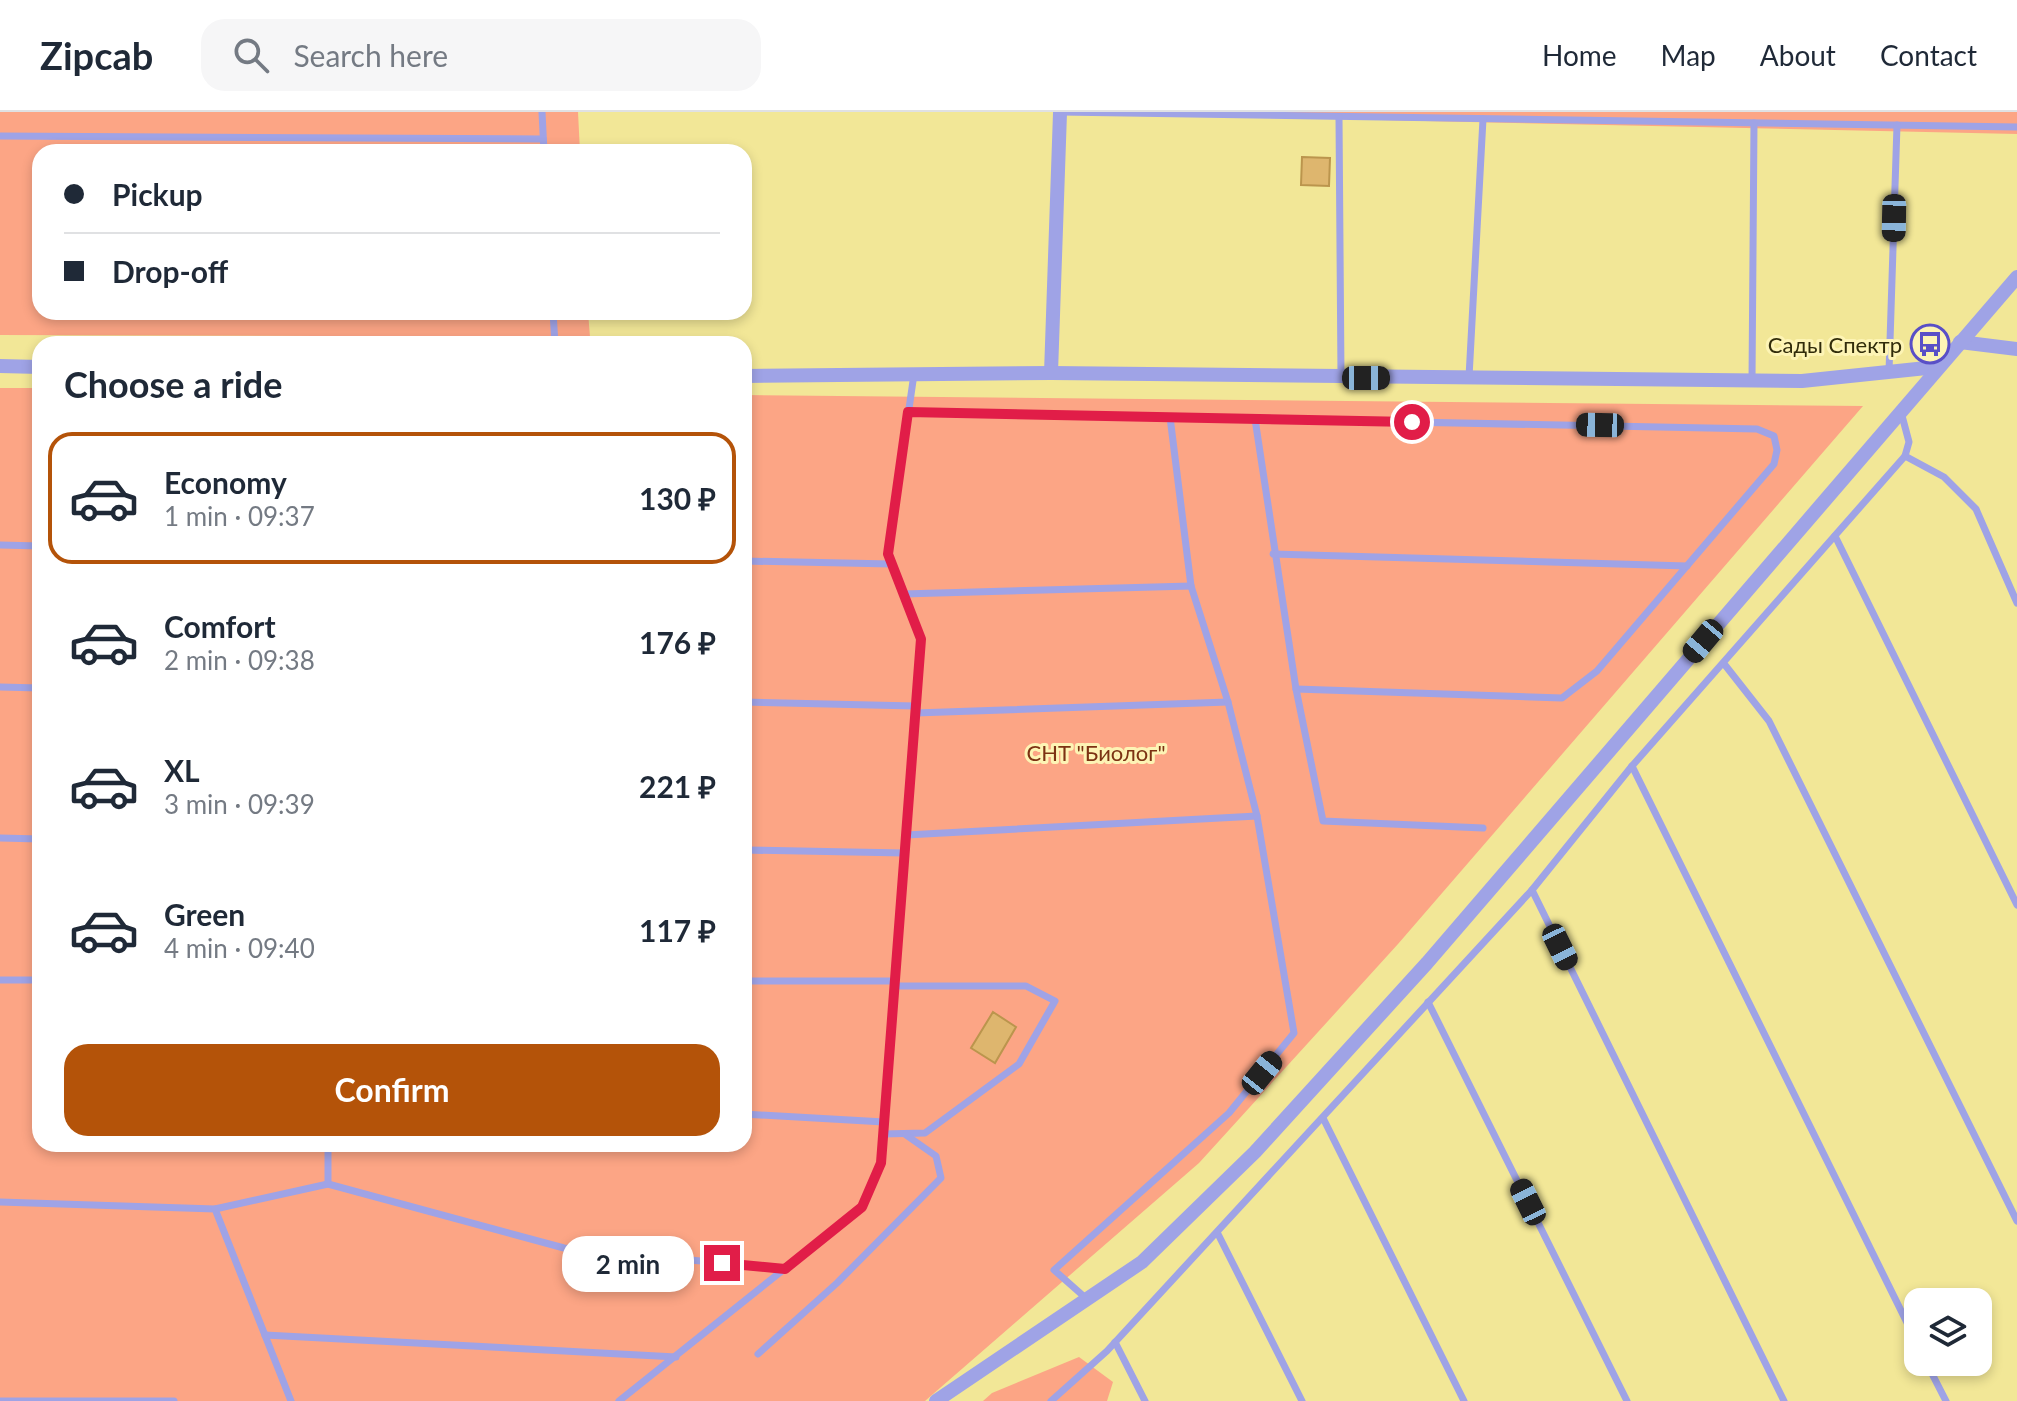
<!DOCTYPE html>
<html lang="en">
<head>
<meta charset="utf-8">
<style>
	:root { --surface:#fff; --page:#f6f6f7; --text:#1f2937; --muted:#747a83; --line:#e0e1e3; --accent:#b45309 }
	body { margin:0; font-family:Lato,sans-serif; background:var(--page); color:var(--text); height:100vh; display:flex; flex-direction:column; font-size:30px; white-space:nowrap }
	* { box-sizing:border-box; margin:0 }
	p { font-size:26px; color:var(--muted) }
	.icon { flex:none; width:44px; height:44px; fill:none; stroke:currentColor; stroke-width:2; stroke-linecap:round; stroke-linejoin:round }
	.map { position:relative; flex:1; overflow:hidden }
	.panel { position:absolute; left:32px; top:224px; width:720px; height:816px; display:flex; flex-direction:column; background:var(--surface); border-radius:24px; box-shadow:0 4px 12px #0003 }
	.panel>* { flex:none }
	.hud { position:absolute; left:32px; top:32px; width:720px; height:176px; border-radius:24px; box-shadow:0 4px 12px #0003; display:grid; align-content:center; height:176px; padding:0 32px; background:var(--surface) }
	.tools { position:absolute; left:1904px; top:1176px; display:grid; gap:16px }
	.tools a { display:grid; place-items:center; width:88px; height:88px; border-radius:16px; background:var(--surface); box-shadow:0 4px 12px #0003; font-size:40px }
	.end { position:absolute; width:36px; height:36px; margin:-18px; border:10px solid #e11d48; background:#fff; box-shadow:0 0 0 4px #fff }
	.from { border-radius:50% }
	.bubble { position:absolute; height:56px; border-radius:24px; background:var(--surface); box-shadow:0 4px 12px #0003; font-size:26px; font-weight:700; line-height:56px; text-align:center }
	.car { position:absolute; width:24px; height:48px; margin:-24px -12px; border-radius:10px; box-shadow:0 0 6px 2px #0007; background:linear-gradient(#222 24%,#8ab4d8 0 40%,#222 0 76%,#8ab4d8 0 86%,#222 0) }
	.hud b { display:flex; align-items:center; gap:28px; height:76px; font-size:30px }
	.hud b+b { border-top:2px solid var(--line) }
	.hud i { width:20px; height:20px; background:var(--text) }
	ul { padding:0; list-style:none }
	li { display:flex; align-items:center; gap:24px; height:132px; margin:0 16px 12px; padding:0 16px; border:4px solid transparent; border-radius:24px }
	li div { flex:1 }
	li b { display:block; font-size:30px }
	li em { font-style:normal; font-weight:700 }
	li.selected { border-color:var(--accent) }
	li>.icon { width:72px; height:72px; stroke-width:1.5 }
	h2 { padding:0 32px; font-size:36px; line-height:96px }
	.button { display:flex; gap:16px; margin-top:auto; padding:16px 32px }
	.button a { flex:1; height:92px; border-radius:24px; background:var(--accent); color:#fff; font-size:32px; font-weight:700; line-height:92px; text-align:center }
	header { display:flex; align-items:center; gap:48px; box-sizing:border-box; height:112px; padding:0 40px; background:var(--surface); border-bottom:2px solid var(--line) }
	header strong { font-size:38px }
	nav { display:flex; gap:44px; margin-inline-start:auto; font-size:28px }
	.search { width:560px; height:72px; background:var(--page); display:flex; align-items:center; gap:20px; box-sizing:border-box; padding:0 28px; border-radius:24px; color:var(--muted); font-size:30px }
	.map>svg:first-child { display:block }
</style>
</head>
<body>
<header>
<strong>Zipcab</strong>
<div class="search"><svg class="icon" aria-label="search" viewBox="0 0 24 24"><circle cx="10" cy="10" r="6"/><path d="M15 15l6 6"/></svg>Search here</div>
<nav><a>Home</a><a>Map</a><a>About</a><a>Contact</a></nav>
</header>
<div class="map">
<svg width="2017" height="1289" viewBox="0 0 2017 1289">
	<rect width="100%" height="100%" fill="#f2e797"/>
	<g fill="#fca585">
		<polygon points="0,0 578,0 580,40 40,40 40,200 588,200 590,225 0,223"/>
		<polygon points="2017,0 2017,22 1060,1 1060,0"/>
		<polygon points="0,276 40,276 40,1032 744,1032 744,283 1863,294 1398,832 1199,1051 925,1289 0,1289"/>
		<polygon points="1079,1245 1113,1270 1107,1289 983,1289 992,1281"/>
	</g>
	<g fill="#deb66e" stroke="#bb954d" stroke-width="2">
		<polygon points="1302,45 1330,46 1329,74 1301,73"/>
		<polygon points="993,900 1016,915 995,951 971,936"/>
	</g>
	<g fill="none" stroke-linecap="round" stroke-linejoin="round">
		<g stroke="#9fa3e6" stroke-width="7">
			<polyline points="542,0 544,40"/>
			<polyline points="1060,0 2017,15"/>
			<polyline points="1339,5 1341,264"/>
			<polyline points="0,24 543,27"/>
			<polyline points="553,200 555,232"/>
			<polyline points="1889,260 1897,13"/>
			<polyline points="1469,265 1483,7"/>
			<polyline points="1752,269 1754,11"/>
			<polyline points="908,300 1757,317 1774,324 1777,338 1774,352 1597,559 1562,586 1296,577"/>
			<polyline points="1255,307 1296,577 1323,709 1483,716"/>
			<polyline points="1905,344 1944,365 1976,397 2017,491"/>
			<polyline points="1835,424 2017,793"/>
			<polyline points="0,433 40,434"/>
			<polyline points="1273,442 1687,454"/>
			<polyline points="744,449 891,452"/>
			<polyline points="903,482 1191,474"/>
			<polyline points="1725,553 1769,609 2017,1109"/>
			<polyline points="0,575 40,576"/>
			<polyline points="744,590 915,594"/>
			<polyline points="915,601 1228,590"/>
			<polyline points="1632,654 1918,1233"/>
			<polyline points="906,723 1257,704"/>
			<polyline points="0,726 40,727"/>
			<polyline points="744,738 904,741"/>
			<polyline points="1532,778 1784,1289"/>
			<polyline points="0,868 40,868"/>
			<polyline points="744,869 894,869"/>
			<polyline points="1428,890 1627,1289"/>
			<polyline points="744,1002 884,1010"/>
			<polyline points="1323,1006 1464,1289"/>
			<polyline points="883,1022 925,1021 1019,952 1055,889 1026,874 894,874"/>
			<polyline points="328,1072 328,1032"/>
			<polyline points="0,1090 215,1097 291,1289"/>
			<polyline points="215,1097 328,1072 564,1136 785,1157"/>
			<polyline points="1218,1122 1302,1289"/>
			<polyline points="1088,1188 1054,1158 1229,1001 1294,921 1257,704 1228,590 1191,474 1170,305"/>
			<polyline points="265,1223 676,1245"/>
			<polyline points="1115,1230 1145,1289"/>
			<polyline points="758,1242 837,1171 941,1066 936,1044 906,1023"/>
			<polyline points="1926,1250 1946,1289"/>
			<polyline points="0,1289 174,1289"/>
			<polyline points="619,1289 862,1095 881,1051 921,527 888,442 914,262"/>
			<polyline points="1051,1289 1107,1239 1532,778 1632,654 1905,344 1909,330 1901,300"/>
		</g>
		<g stroke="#9fa3e6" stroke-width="14">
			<polyline points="1960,230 2017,237"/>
			<polyline points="0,254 40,255"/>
			<polyline points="1051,261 1060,1"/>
			<polyline points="744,264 1051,261 1802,269 1936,255"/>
			<polyline points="936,1289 1142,1150 1255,1040 1427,851 2017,165"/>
		</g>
	</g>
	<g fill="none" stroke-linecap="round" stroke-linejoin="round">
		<polyline stroke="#e11d48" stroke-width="10" points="722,1151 785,1157 862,1095 881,1051 921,527 888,442 908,300 1412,310"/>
	</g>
	<defs>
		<g id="bus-ring" transform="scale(2)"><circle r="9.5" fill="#fdf4b5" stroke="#594fc7" stroke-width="1.5"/><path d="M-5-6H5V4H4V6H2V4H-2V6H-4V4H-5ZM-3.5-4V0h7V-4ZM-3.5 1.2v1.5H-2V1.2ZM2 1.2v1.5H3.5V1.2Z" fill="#594fc7"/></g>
	</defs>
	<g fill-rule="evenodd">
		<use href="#bus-ring" x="1930" y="232"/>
	</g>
	<g text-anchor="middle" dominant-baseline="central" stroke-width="6" stroke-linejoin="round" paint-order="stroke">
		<g font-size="22" fill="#312c0a" stroke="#fdf4b5" text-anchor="end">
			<text x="1902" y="232">Сады Спектр</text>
		</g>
		<g font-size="22" fill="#7c3213" stroke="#fdf4b5">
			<text x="1096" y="640">СНТ "Биолог"</text>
		</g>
	</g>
</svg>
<div class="tools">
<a><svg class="icon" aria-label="layers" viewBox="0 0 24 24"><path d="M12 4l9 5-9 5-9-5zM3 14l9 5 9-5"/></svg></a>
</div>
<i class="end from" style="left:1412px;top:310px"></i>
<i class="end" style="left:722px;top:1151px"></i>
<div class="bubble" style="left:562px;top:1124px;width:132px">2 min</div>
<i class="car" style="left:1894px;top:106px;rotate:181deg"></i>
<i class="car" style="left:1366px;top:266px;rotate:90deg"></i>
<i class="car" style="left:1600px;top:313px;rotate:271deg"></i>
<i class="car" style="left:1703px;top:529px;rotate:220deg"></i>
<i class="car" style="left:1560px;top:835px;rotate:154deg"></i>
<i class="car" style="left:1262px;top:961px;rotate:39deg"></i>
<i class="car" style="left:1528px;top:1090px;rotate:334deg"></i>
<div class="hud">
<b><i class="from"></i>Pickup</b>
<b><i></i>Drop-off</b>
</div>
<section class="panel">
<h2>Choose a ride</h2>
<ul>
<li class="selected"><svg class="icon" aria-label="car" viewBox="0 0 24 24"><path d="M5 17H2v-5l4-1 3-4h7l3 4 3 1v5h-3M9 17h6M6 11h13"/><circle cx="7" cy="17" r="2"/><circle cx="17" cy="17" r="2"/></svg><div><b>Economy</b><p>1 min · 09:37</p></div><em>130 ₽</em></li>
<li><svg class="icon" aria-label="car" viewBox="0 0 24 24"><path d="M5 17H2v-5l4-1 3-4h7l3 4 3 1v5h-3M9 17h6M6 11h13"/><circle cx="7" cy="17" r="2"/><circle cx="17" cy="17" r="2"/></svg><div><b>Comfort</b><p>2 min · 09:38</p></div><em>176 ₽</em></li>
<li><svg class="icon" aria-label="car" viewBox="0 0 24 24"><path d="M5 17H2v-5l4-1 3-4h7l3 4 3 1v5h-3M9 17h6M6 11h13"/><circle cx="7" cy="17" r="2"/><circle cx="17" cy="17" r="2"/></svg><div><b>XL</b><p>3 min · 09:39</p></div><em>221 ₽</em></li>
<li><svg class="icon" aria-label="car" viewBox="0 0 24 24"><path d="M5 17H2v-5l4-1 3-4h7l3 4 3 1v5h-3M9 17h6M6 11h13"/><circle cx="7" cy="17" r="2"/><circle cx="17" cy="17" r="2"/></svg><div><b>Green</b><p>4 min · 09:40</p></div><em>117 ₽</em></li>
</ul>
<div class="button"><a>Confirm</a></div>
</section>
</div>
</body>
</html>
